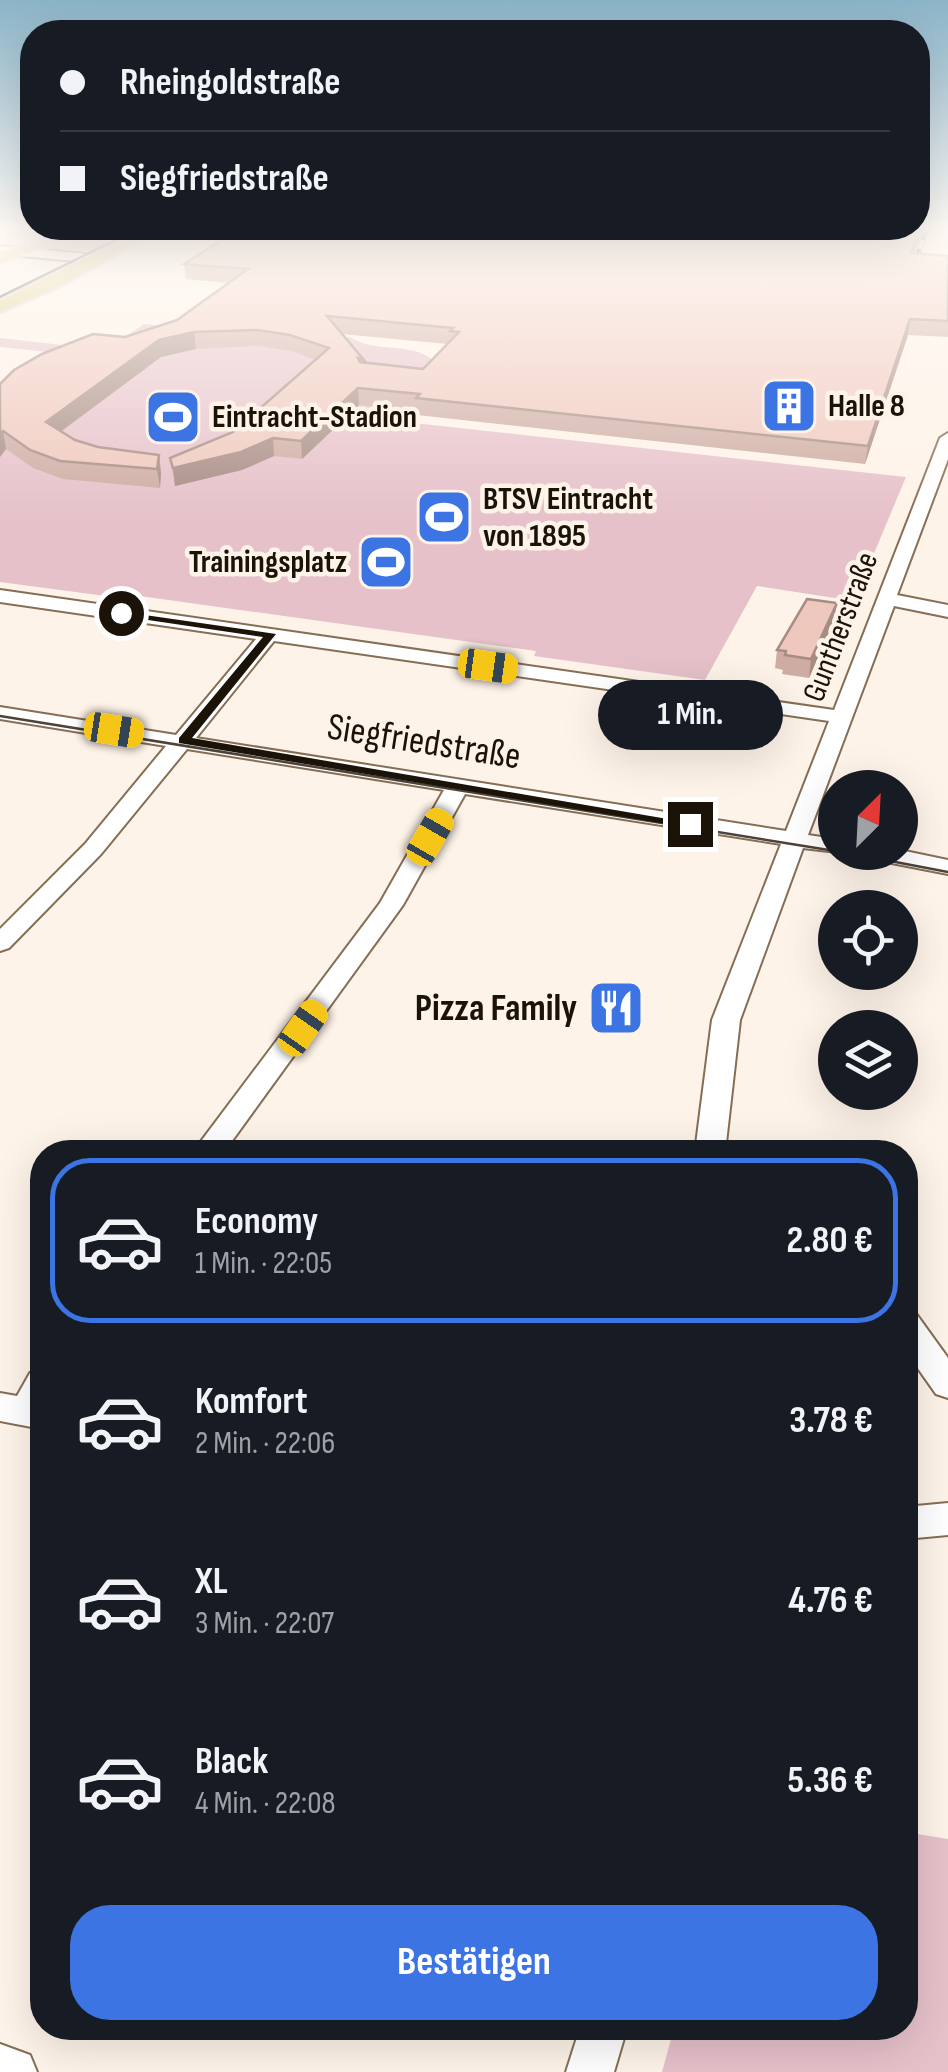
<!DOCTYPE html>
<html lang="de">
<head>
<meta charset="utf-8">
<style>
	:root { --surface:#171b24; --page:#20242c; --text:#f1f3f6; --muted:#9ea1a6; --line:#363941; --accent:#3c74e3 }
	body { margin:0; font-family:"Sofia Sans Condensed",sans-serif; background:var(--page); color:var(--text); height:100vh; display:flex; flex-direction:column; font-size:38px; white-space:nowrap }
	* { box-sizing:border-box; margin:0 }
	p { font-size:32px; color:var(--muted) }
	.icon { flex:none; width:55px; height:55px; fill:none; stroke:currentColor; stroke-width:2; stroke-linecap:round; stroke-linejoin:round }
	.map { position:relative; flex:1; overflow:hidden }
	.drawer { position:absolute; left:30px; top:1140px; width:888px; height:900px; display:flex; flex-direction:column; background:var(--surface); border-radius:40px; box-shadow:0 10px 40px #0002 }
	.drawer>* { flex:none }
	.banner { position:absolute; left:20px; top:20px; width:910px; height:220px; border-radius:40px; box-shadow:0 10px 40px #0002; display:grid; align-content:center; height:220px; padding:0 40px; background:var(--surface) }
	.needle { width:65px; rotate:24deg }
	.tools { position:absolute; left:818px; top:770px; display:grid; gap:20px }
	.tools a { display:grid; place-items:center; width:100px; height:100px; border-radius:50%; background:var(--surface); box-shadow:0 10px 40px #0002; font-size:50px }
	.end { position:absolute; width:45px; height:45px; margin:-22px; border:12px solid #1b1208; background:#fff; box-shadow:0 0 0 5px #fff }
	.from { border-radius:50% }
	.bubble { position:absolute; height:70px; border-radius:35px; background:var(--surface); box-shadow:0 10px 40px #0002; font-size:32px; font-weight:700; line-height:70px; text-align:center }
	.car { position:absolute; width:30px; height:60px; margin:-30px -15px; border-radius:12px; box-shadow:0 0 8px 2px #0007; background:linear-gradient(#f5c518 24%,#345 0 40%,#f5c518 0 76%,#345 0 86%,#f5c518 0) }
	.banner b { display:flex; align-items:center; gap:35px; height:95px; font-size:38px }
	.banner b+b { border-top:2px solid var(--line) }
	.banner i { width:25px; height:25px; background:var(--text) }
	ul { padding:18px 0 0; list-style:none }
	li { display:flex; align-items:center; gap:30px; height:165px; margin:0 20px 15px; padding:0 20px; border:5px solid transparent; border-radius:40px }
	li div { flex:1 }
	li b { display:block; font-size:38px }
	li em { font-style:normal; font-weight:700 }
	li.current { border-color:var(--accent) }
	li>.icon { width:90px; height:90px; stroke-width:1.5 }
	.button { display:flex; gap:20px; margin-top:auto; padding:20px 40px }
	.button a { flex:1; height:115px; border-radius:40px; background:var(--accent); color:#fff; font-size:40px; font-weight:700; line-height:115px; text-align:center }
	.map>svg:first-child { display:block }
</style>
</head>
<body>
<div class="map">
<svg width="948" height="2072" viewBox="0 0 948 2072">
	<rect width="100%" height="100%" fill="#fef3e8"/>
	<g fill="#e6c1ca">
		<polygon points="113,228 142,228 92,256 31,251"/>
		<path d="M 144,324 L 188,328 L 219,324 L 350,337 C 375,354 409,341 433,360 L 377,419 L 906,477 L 854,601 L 757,586 L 705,680 L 534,656 L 536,651 L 118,593 L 113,597 L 0,582 L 0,402 L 77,355 L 0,347 L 0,338 L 107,350 Z"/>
		<polygon points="905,1832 948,1839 948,2072 662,2072 674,2028 905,2028"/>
	</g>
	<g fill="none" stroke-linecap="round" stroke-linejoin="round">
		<g stroke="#866e55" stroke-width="4">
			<g id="minor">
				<polygon points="0,246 96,255 102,259 96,263 0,254"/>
				<path d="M 948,433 L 948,459 L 897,595 L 948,605 L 948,617 L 894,606 L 808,835 L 835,839 L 837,852 L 803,848 L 740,1020 L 725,1152 L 695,1152 L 712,1020 L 781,844 L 465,794 L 403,905 L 224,1152 L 193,1152 L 380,903 L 444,790 L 187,749 L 101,854 L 9,948 L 0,951 L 0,929 L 85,844 L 166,746 L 0,719 L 0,707 L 176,735 L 256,639 L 0,602 L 0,590 L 834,710 L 940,438 ZM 274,641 L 829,721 L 786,831 L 196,738 Z"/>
				<polygon points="900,850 948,860 948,874 871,859 859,852"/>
				<polygon points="905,1311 917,1315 948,1358 948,1398 936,1394 905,1350"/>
				<polygon points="42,1369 42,1429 0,1421 0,1393 17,1396 30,1373"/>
				<polygon points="948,1503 948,1535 905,1539 905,1507"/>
				<polygon points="580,2028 627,2028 614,2072 566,2072"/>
				<polygon points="0,2044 30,2055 37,2072 0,2072"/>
			</g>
		</g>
		<g stroke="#d6d4d3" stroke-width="5">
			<g id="major">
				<polygon points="85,228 107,228 0,262 0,252"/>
				<polygon points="144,228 162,228 60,286 0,312 0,301"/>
			</g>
		</g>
		<use href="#minor" fill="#fff" fill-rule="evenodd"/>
		<use href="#major" fill="#d6cc7d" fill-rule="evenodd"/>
		<g stroke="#4d4339" stroke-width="2.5">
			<polyline points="0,297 140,228"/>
			<polyline points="0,716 835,851"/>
			<polyline points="843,852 948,872"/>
		</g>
		<g stroke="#4d4339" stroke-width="5">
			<polyline id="rail" points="913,268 925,234"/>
		</g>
		<use href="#rail" stroke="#fef3e8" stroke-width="4" stroke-dasharray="10" stroke-linecap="butt"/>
	</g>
	<g fill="#ceaca3" fill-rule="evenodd">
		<path d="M 240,228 L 923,228 L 914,253 L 948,256 L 948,337 L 908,335 L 865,464 L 417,415 L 417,412 L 359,405 L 302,459 L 274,456 L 242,470 L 175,486 L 170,458 L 233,432 L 316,360 L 291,351 L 258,346 L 196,349 L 161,357 L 61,432 L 75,440 L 98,447 L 159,455 L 161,473 L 160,488 L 63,479 L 33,468 L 6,449 L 0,457 L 0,384 L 125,337 L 177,320 L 229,283 L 186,279 L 184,264 ZM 342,334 L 447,344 L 423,369 L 364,363 L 364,360 Z"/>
		<polygon points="834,621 809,678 782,674 783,670 775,668 777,650"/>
	</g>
	<g fill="#a78c84">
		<polygon points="920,228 923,228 909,267 911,253"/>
		<polygon points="910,319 908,335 865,464 868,446"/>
		<polygon points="194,332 196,349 161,357 49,440 46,422 159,340"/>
		<polygon points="358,388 359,405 302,459 301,441"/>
		<polygon points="3,431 6,449 0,457 0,434"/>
		<polygon points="273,438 274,456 242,470 175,486 173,468"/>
		<polygon points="159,455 161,473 160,488 157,469"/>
		<polygon points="837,603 834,621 809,678 811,659"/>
	</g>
	<g fill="#efc8bd" stroke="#a78c84" stroke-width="2.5" fill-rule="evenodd">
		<path d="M 240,228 L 920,228 L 911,253 L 948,256 L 948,321 L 910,319 L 868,446 L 416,398 L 420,394 L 358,388 L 301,441 L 273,438 L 241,452 L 173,468 L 170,458 L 233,432 L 329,348 L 290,335 L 257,330 L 194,332 L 159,340 L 46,422 L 75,440 L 98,447 L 159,455 L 157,469 L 60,461 L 30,450 L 3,431 L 0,434 L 0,384 L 14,370 L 42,354 L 93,334 L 125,337 L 177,320 L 248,269 L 184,264 ZM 327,316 L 453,328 L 450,331 L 459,332 L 423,369 L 360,362 L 358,358 L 364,360 Z"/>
		<polygon points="807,599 837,603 811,659 785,655 786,651 777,650"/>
	</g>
	<linearGradient id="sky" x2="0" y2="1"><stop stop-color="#8bb4c8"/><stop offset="0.44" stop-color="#fffaf5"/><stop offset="1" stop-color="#fffaf5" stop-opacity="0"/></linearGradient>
	<rect width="948" height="518" fill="url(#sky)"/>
	<polygon fill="#1b1208" points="117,611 276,634 192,738 697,824 690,828 179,743 179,738 263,637 121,616"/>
	<defs>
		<g id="building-square" transform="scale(2.875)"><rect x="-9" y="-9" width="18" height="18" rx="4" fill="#3c74e3" stroke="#fef3e8"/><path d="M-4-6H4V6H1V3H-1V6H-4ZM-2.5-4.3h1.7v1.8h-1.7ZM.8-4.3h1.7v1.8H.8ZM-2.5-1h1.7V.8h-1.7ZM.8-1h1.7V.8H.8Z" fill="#fff"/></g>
		<g id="stadium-square" transform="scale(2.875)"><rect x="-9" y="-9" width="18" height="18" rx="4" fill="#3c74e3" stroke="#fef3e8"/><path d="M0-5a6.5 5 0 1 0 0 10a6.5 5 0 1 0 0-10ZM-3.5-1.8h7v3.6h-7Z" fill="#fff"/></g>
		<g id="restaurant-square" transform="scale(2.875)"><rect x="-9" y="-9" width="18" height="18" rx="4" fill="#3c74e3" stroke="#fef3e8"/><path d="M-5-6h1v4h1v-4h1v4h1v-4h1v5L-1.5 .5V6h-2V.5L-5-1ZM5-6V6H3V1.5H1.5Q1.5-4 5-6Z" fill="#fff"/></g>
	</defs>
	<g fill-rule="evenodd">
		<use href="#building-square" x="789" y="406"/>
		<use href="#stadium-square" x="173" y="417"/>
		<use href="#stadium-square" x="444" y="517"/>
		<use href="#stadium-square" x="386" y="562"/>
		<use href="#restaurant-square" x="616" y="1008"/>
	</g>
	<g text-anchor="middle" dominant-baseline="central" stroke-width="9" stroke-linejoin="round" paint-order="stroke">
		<g font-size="32" font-weight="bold" fill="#1b1208" stroke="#fef3e8" text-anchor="start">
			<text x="828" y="406">Halle 8</text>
			<text x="212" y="417">Eintracht-Stadion</text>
			<text x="483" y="499">BTSV Eintracht<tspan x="483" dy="37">von 1895</tspan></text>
			<text x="347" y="562" text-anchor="end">Trainingsplatz</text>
		</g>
		<g font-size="32" fill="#1b1208" stroke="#fef3e8">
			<text transform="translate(841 627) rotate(-69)">Guntherstraße</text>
		</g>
		<g font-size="38" fill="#1b1208" stroke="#fef3e8">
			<text transform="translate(424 742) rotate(9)">Siegfriedstraße</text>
		</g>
		<g font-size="38" font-weight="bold" fill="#1b1208" stroke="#fef3e8" text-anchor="end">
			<text x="577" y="1008">Pizza Family</text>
		</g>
	</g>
</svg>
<div class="tools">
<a><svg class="needle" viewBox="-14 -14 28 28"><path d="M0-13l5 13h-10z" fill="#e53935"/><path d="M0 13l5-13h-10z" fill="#9ea1a6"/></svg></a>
<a><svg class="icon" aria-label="locate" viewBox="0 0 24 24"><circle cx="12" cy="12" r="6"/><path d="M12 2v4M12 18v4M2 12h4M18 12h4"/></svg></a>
<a><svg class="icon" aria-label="layers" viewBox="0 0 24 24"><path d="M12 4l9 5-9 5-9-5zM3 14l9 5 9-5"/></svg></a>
</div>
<i class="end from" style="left:121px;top:613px"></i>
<i class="end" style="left:690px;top:824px"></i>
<div class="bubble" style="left:598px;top:680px;width:185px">1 Min.</div>
<i class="car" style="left:488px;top:666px;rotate:98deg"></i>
<i class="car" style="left:114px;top:730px;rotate:99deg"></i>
<i class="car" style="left:430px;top:837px;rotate:30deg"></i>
<i class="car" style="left:303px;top:1028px;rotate:35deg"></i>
<div class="banner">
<b><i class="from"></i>Rheingoldstraße</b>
<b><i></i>Siegfriedstraße</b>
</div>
<section class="drawer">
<ul>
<li class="current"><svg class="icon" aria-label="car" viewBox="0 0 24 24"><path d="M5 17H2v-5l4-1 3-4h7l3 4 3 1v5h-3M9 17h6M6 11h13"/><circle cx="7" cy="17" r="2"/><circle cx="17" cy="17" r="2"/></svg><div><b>Economy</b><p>1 Min. · 22:05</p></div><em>2.80 €</em></li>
<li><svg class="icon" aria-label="car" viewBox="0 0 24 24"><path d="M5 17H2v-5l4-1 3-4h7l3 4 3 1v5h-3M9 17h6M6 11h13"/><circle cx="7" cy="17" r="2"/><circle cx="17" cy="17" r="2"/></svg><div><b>Komfort</b><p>2 Min. · 22:06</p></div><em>3.78 €</em></li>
<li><svg class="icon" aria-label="car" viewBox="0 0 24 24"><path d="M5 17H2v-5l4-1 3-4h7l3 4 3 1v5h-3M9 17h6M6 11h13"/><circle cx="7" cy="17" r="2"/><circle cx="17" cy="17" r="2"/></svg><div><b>XL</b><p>3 Min. · 22:07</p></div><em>4.76 €</em></li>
<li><svg class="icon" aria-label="car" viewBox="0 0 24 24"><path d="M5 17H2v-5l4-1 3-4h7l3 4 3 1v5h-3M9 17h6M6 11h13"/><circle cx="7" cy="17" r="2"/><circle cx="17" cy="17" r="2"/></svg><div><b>Black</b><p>4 Min. · 22:08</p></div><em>5.36 €</em></li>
</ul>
<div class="button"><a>Bestätigen</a></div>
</section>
</div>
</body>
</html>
